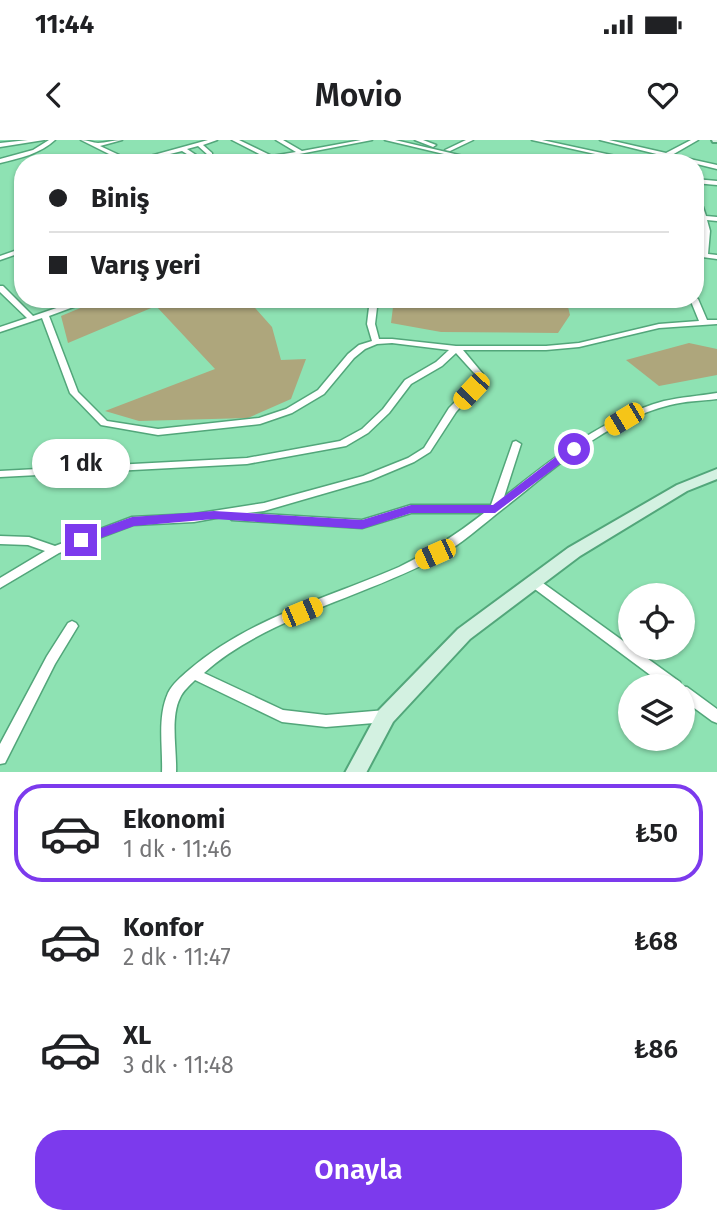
<!DOCTYPE html>
<html lang="tr">
<head>
<meta charset="utf-8">
<style>
	:root { --surface:#fff; --page:#f6f6f6; --text:#202124; --muted:#757577; --line:#e0e0e0; --accent:#7c3aed }
	body { margin:0; font-family:"Fira Sans",sans-serif; background:var(--page); color:var(--text); height:100vh; display:flex; flex-direction:column; font-size:26px; white-space:nowrap }
	* { box-sizing:border-box; margin:0 }
	p { font-size:23px; color:var(--muted) }
	.icon { flex:none; width:38px; height:38px; fill:none; stroke:currentColor; stroke-width:2; stroke-linecap:round; stroke-linejoin:round }
	.map { position:relative; height:632px; overflow:hidden }
	.sheet { display:flex; flex-direction:column; background:var(--surface); flex:1 }
	.sheet>* { flex:none }
	.top-card { position:absolute; left:14px; top:14px; width:690px; height:154px; border-radius:28px; box-shadow:0 2px 5px #0004; display:grid; align-content:center; height:154px; padding:0 35px; background:var(--surface) }
	.tools { position:absolute; left:618px; top:443px; display:grid; gap:14px }
	.tools a { display:grid; place-items:center; width:77px; height:77px; border-radius:50%; background:var(--surface); box-shadow:0 2px 5px #0004; font-size:35px }
	.end { position:absolute; width:32px; height:32px; margin:-16px; border:9px solid #7c3aed; background:#fff; box-shadow:0 0 0 4px #fff }
	.from { border-radius:50% }
	.bubble { position:absolute; height:49px; border-radius:24px; background:var(--surface); box-shadow:0 2px 5px #0004; font-size:23px; font-weight:600; line-height:49px; text-align:center }
	.car { position:absolute; width:21px; height:42px; margin:-21px -10px; border-radius:9px; box-shadow:0 0 5px 2px #0007; background:linear-gradient(#f5c518 24%,#345 0 40%,#f5c518 0 76%,#345 0 86%,#f5c518 0) }
	.top-card b { display:flex; align-items:center; gap:24px; height:66px; font-size:26px }
	.top-card b+b { border-top:2px solid var(--line) }
	.top-card i { width:18px; height:18px; background:var(--text) }
	ul { padding:12px 0 0; list-style:none }
	li { display:flex; align-items:center; gap:21px; height:98px; margin:0 14px 10px; padding:0 21px; border:4px solid transparent; border-radius:28px }
	li div { flex:1 }
	li b { display:block; font-size:26px }
	li em { font-style:normal; font-weight:600 }
	li.active { border-color:var(--accent) }
	li>.icon { width:63px; height:63px; stroke-width:1.5 }
	.button { display:flex; gap:14px; margin-top:auto; padding:14px 35px }
	.button a { flex:1; height:80px; border-radius:28px; background:var(--accent); color:#fff; font-size:28px; font-weight:600; line-height:80px; text-align:center }
	.status { display:flex; justify-content:space-between; align-items:center; height:49px; padding:0 35px; background:var(--surface); direction:ltr }
	.status svg { height:19px; fill:currentColor }
	header { display:flex; justify-content:space-between; align-items:center; height:91px; padding:0 35px; background:var(--surface); font-size:32px; font-weight:600 }
	.map>svg:first-child { display:block }
</style>
</head>
<body>
<div class="status"><b>11:44</b><svg viewBox="0 0 49 12"><path d="M0 12V9h3v3zM5 12V6h3v6zM10 12V3h3v9zM15 12V0h3v12zM26 1h20v11H26zM47 4h2v5h-2z"/></svg></div>
<header><svg class="icon" aria-label="back" viewBox="0 0 24 24"><path d="M15 5l-7 7 7 7"/></svg>Movio<svg class="icon" aria-label="heart" viewBox="0 0 24 24"><path d="M12 20l-8-8c-3-5 5-10 8-4 3-6 11-1 8 4z"/></svg></header>
<div class="map">
<svg width="717" height="633" viewBox="0 0 717 633">
	<rect width="100%" height="100%" fill="#8ee2b3"/>
	<g fill="#aea67c">
		<polygon points="102,159 247,159 272,187 281,220 306,219 291,259 248,278 139,281 105,271 215,229 156,166 68,203 61,176"/>
		<polygon points="394,159 566,159 570,175 558,193 441,192 391,183"/>
		<polygon points="689,203 717,209 717,235 659,246 626,220"/>
	</g>
	<g fill="none" stroke-linecap="round" stroke-linejoin="round">
		<g stroke="#52a67a" stroke-width="3">
			<g id="street">
				<polygon points="28,0 44,0 0,7 0,3"/>
				<path d="M 49,0 L 55,0 C 40,14 20,18 0,23 L 0,19 L 33,10 Z"/>
				<path d="M 81,0 C 88,0 93,3 98,3 C 106,3 113,0 122,0 L 100,6 L 132,21 L 208,0 L 217,0 L 203,5 L 212,13 L 212,15 L 208,15 L 198,6 L 187,9 L 199,17 L 199,19 L 195,19 L 182,11 L 166,15 L 177,23 L 170,23 L 162,16 L 138,23 L 127,23 Z"/>
				<polygon points="232,0 239,0 272,16 296,12 276,0 283,0 302,11 361,0 372,0 253,23 240,23 265,17"/>
				<polygon points="385,0 395,0 493,23 482,23"/>
				<polygon points="415,0 423,0 436,5 433,7"/>
				<polygon points="466,0 473,0 450,11 445,10"/>
				<polygon points="532,0 542,0 648,23 636,23"/>
				<polygon points="600,0 609,0 666,13 691,0 698,0 672,15 717,25 717,29"/>
				<polygon points="302,14 342,21 345,23 331,23 300,17 300,15"/>
				<polygon points="559,19 609,19 612,21 609,23 557,22 557,20"/>
				<polygon points="695,39 717,41 717,45 695,43"/>
				<polygon points="700,65 703,67 706,76 717,77 717,81 707,80 710,91 708,114 717,115 717,119 695,116 695,112 701,113 704,91 700,79 695,79 695,75 699,76 697,67"/>
				<polygon points="23,108 23,112 0,120 0,116"/>
				<path d="M 0,146 L 3,146 L 33,176 L 83,159 L 95,159 L 49,176 L 78,252 L 107,281 L 158,289 L 259,278 L 286,269 L 318,250 L 348,214 L 359,205 L 372,201 L 367,184 L 370,159 L 378,159 L 375,184 L 379,199 L 392,199 L 456,206 L 546,206 L 579,203 L 659,184 L 699,181 L 690,159 L 695,159 L 695,157 L 698,159 L 707,180 L 717,180 L 717,184 L 659,188 L 579,207 L 546,210 L 463,210 L 483,234 L 475,251 L 456,272 L 430,312 L 414,322 L 371,340 L 264,371 L 247,373 L 362,380 L 411,365 L 491,365 L 513,302 L 516,301 L 521,304 L 504,357 C 553,318 603,278 664,261 C 681,257 699,256 717,253 L 717,259 C 701,261 685,261 670,265 C 605,281 555,328 504,368 C 482,385 461,405 436,418 C 364,457 265,478 204,533 L 283,570 L 326,575 L 386,570 L 391,572 L 393,576 L 391,580 L 386,582 L 326,587 L 282,582 L 195,540 C 189,546 183,551 180,558 C 170,578 177,610 176,633 L 162,633 C 163,606 157,578 168,553 C 173,543 181,537 189,530 C 249,478 328,458 399,427 C 430,412 457,394 484,373 L 411,373 L 362,388 L 232,380 L 227,376 L 194,382 L 133,385 L 59,413 L 0,448 L 0,438 L 45,411 L 28,405 L 0,404 L 0,396 L 29,397 L 55,406 L 132,377 L 194,374 L 264,363 L 363,336 L 408,318 L 424,308 L 449,268 L 467,250 L 475,234 L 456,213 L 442,226 L 411,244 L 389,273 L 368,293 L 346,306 L 247,324 L 0,337 L 0,331 L 247,318 L 340,301 L 362,289 L 383,269 L 405,240 L 436,222 L 449,210 L 392,203 L 377,204 L 365,209 L 354,218 L 324,254 L 292,273 L 260,284 L 158,295 L 101,285 L 70,253 L 42,178 L 0,192 L 0,187 L 27,178 L 0,152 Z"/>
				<polygon points="262,159 274,159 285,164 281,166"/>
				<polygon points="532,437 536,438 680,542 681,546 687,547 717,569 717,583 712,581 682,559 682,546 665,546 528,444 526,441 528,438"/>
				<polygon points="72,481 76,483 78,486 55,524 5,623 0,624 0,604 47,516 68,483"/>
			</g>
		</g>
		<g stroke="#52a67a" stroke-width="4">
			<g id="secondary">
				<polygon points="712,0 717,0 717,2 713,2"/>
				<polygon points="717,329 717,339 687,351 580,416 470,499 393,582 366,633 345,633 379,570 458,489 568,408 677,345"/>
			</g>
		</g>
		<use href="#street" fill="#fff" fill-rule="evenodd"/>
		<use href="#secondary" fill="#d3f1e1" fill-rule="evenodd"/>
	</g>
	<polygon fill="#7c3aed" points="570,306 580,309 495,373 411,373 362,389 214,379 134,386 81,405 74,400 76,397 132,377 214,371 362,380 411,365 493,365"/>
</svg>
<div class="tools">
<a><svg class="icon" aria-label="locate" viewBox="0 0 24 24"><circle cx="12" cy="12" r="6"/><path d="M12 2v4M12 18v4M2 12h4M18 12h4"/></svg></a>
<a><svg class="icon" aria-label="layers" viewBox="0 0 24 24"><path d="M12 4l9 5-9 5-9-5zM3 14l9 5 9-5"/></svg></a>
</div>
<i class="end from" style="left:574px;top:309px"></i>
<i class="end" style="left:81px;top:400px"></i>
<div class="bubble" style="left:32px;top:299px;width:98px">1 dk</div>
<i class="car" style="left:471px;top:251px;rotate:223deg"></i>
<i class="car" style="left:624px;top:279px;rotate:239deg"></i>
<i class="car" style="left:435px;top:414px;rotate:246deg"></i>
<i class="car" style="left:302px;top:472px;rotate:67deg"></i>
<div class="top-card">
<b><i class="from"></i>Biniş</b>
<b><i></i>Varış yeri</b>
</div>
</div>
<section class="sheet">
<ul>
<li class="active"><svg class="icon" aria-label="car" viewBox="0 0 24 24"><path d="M5 17H2v-5l4-1 3-4h7l3 4 3 1v5h-3M9 17h6M6 11h13"/><circle cx="7" cy="17" r="2"/><circle cx="17" cy="17" r="2"/></svg><div><b>Ekonomi</b><p>1 dk · 11:46</p></div><em>₺50</em></li>
<li><svg class="icon" aria-label="car" viewBox="0 0 24 24"><path d="M5 17H2v-5l4-1 3-4h7l3 4 3 1v5h-3M9 17h6M6 11h13"/><circle cx="7" cy="17" r="2"/><circle cx="17" cy="17" r="2"/></svg><div><b>Konfor</b><p>2 dk · 11:47</p></div><em>₺68</em></li>
<li><svg class="icon" aria-label="car" viewBox="0 0 24 24"><path d="M5 17H2v-5l4-1 3-4h7l3 4 3 1v5h-3M9 17h6M6 11h13"/><circle cx="7" cy="17" r="2"/><circle cx="17" cy="17" r="2"/></svg><div><b>XL</b><p>3 dk · 11:48</p></div><em>₺86</em></li>
</ul>
<div class="button"><a>Onayla</a></div>
</section>
</body>
</html>
